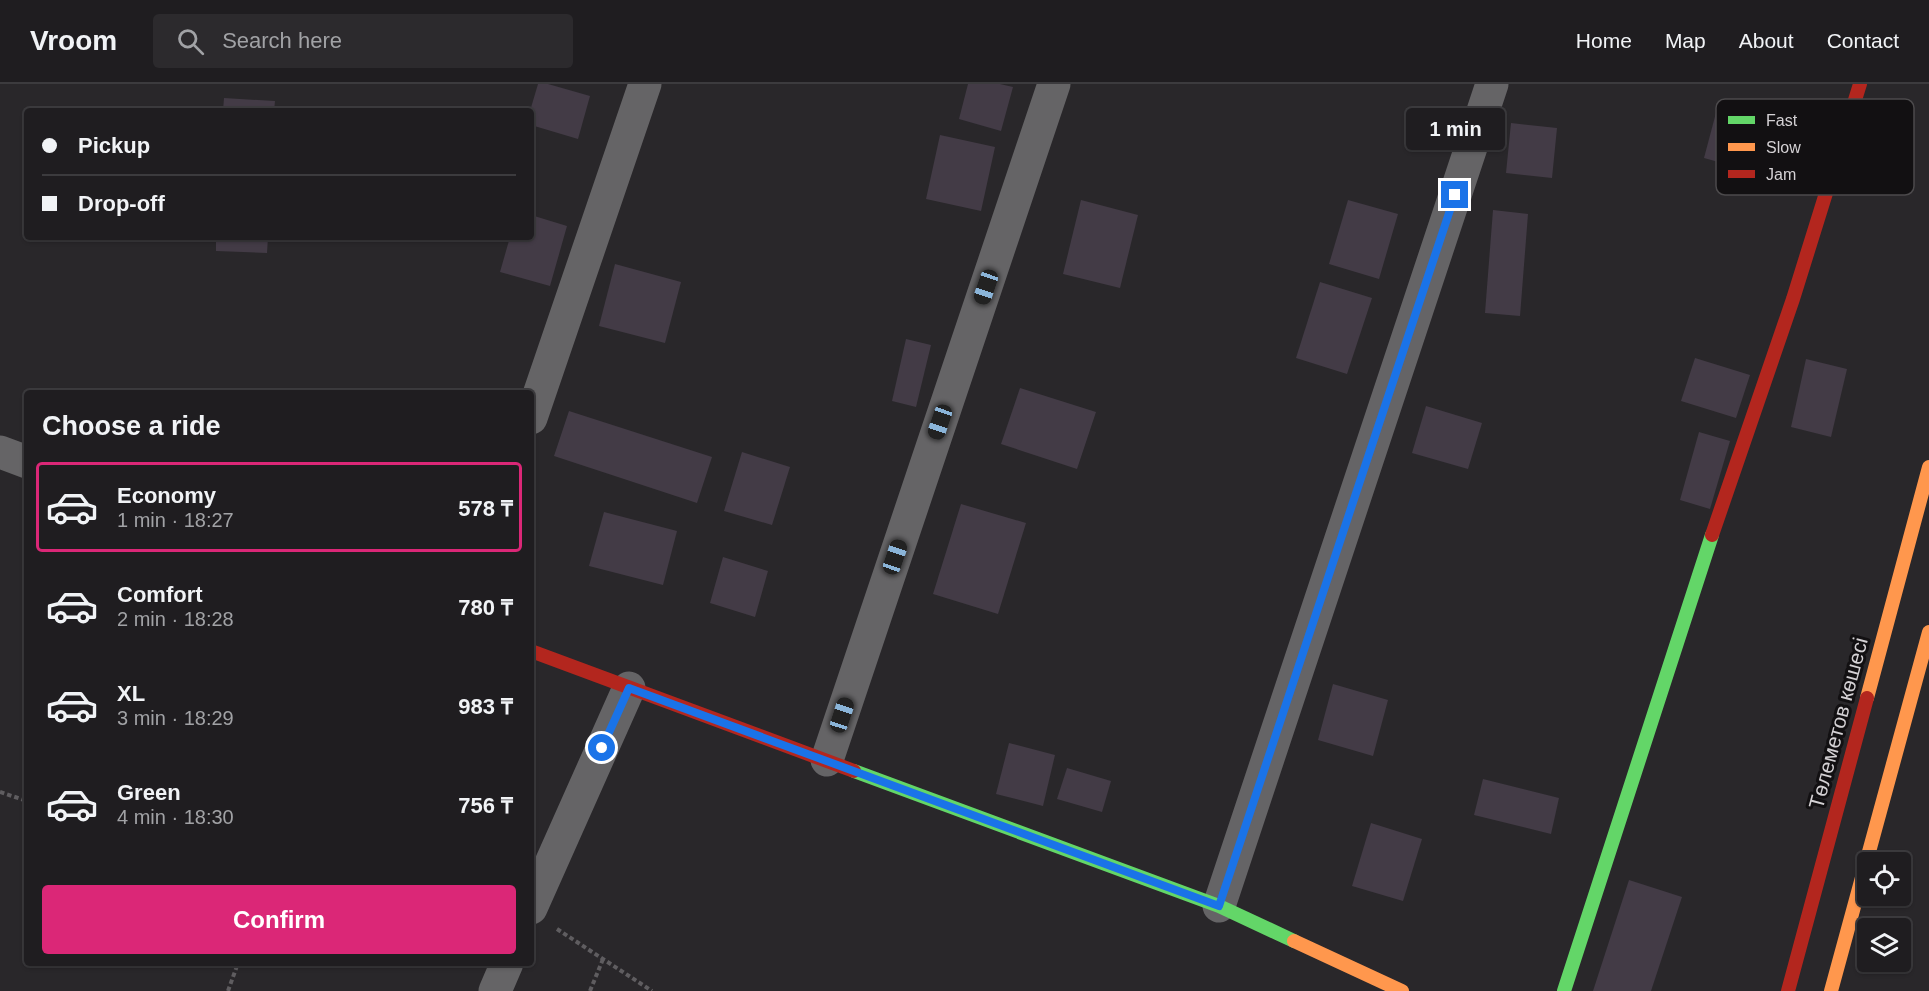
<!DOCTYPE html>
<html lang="en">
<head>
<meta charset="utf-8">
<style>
	:root { --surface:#1f1d20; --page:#2c2a2d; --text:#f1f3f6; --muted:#a1a2a5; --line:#3c3b3e; --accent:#db2777 }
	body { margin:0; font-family:Helvetica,sans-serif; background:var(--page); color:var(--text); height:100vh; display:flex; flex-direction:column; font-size:22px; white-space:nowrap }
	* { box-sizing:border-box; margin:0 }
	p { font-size:20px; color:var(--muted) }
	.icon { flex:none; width:33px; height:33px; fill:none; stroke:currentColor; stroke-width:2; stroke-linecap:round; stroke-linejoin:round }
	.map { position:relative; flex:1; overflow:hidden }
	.sheet { position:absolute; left:24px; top:306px; width:510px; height:576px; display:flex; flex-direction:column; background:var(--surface); border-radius:6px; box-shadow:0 2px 4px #0004,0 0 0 2px var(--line) }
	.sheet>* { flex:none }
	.guide { position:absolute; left:24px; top:24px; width:510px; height:132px; border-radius:6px; box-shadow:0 2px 4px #0004,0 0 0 2px var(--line); display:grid; align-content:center; height:132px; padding:0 18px; background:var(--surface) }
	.tools { position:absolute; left:1857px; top:768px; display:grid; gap:12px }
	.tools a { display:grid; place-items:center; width:54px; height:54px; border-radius:6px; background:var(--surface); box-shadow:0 2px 4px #0004,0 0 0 2px var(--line); font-size:30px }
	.end { position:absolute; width:27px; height:27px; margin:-14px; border:8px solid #1a73e8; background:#fff; box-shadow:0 0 0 3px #fff }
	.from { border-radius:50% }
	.bubble { position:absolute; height:42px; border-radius:6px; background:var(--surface); box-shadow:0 2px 4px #0004,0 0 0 2px var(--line); font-size:20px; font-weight:700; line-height:42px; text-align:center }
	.car { position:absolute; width:18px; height:36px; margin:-18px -9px; border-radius:8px; box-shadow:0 0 4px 2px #0007; background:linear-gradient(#222 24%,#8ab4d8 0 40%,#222 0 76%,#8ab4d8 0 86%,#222 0) }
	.guide b { display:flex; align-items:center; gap:21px; height:57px; font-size:22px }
	.guide b+b { border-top:2px solid var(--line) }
	.guide i { width:15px; height:15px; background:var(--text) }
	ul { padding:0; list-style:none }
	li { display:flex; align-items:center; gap:18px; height:90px; margin:0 12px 9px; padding:0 6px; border:3px solid transparent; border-radius:6px }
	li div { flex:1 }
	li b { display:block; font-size:22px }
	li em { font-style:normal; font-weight:700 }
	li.active { border-color:var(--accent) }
	li>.icon { width:54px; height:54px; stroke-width:1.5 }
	h2 { padding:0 18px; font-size:27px; line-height:72px }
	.primary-button { display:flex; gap:12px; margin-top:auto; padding:12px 18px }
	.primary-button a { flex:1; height:69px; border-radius:6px; background:var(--accent); color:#fff; font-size:24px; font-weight:700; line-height:69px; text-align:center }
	header { display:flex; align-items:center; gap:36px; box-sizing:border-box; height:84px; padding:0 30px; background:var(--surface); border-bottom:2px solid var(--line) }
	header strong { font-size:28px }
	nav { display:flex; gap:33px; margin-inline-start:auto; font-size:21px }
	.search { width:420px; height:54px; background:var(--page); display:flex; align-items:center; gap:15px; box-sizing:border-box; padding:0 21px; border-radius:6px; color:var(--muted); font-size:22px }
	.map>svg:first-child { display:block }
</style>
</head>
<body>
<header>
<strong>Vroom</strong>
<div class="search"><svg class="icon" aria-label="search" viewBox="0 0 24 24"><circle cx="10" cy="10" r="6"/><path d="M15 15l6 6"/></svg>Search here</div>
<nav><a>Home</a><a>Map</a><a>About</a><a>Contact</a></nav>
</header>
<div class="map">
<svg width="1929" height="907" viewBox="0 0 1929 907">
	<rect width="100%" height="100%" fill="#29272a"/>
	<g fill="#433b46">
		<polygon points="538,0 548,0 590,12 578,55 531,41 530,27"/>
		<polygon points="968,0 1000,0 1013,3 1001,47 959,35"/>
		<polygon points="224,14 275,17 274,27 223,27"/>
		<polygon points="1717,25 1830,56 1816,105 1704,74"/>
		<polygon points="1511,39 1557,44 1552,94 1506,89"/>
		<polygon points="940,51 995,63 981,127 926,115"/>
		<polygon points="1081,116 1138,131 1120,204 1063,190"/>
		<polygon points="1348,116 1398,130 1379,195 1329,180"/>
		<polygon points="1493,126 1528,130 1520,232 1485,229"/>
		<polygon points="531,131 567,142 550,202 500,188 510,153 531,153"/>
		<polygon points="216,153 268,153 267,169 216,167"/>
		<polygon points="615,180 681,198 665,259 599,242"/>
		<polygon points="1320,198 1372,214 1347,290 1296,274"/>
		<polygon points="906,255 931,261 916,323 892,317"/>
		<polygon points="1695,274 1750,291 1736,334 1681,317"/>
		<polygon points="1806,275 1847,285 1831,353 1791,343"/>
		<polygon points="1020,304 1096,328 1077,385 1001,360"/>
		<polygon points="1426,322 1482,339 1468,385 1412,369"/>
		<polygon points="569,327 712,373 697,419 554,372"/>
		<polygon points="1699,348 1730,357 1710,425 1680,416"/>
		<polygon points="742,368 790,383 772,441 724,427"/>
		<polygon points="961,420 1026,439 998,530 933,510"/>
		<polygon points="604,428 677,447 663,501 589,482"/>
		<polygon points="723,473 768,487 755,533 710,519"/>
		<polygon points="1333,600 1388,616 1373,672 1318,656"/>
		<polygon points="1009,659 1055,671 1043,722 996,710"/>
		<polygon points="1067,684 1111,697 1102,728 1057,715"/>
		<polygon points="1483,695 1559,714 1551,750 1474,731"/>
		<polygon points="1371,739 1422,755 1403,817 1352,802"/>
		<polygon points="1629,796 1682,813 1651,907 1593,907"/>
	</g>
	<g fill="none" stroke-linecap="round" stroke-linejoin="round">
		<g stroke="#5f5d60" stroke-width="4" stroke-dasharray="4.5 3" stroke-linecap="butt">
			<polyline points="0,708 27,717"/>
			<polyline points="557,845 652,907"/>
			<polyline points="228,907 238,879"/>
			<polyline points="590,907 603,875"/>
		</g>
		<g stroke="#656466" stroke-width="33">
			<polyline points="531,334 645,0"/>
			<polyline points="0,368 27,378"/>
			<polyline points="827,676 1054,0"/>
			<polyline points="1219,822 1492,0"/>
			<polyline points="531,824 629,604"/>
			<polyline points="495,907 507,879"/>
		</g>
		<g stroke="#63d668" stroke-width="14">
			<polyline points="854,687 1219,822 1294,857"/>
			<polyline points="1564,907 1712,451"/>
		</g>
		<g stroke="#ff974d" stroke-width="14">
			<polyline points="1867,614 1929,383"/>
			<polyline points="1294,857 1402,907"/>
			<polyline points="1831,907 1929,548"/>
		</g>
		<g stroke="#b3261e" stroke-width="14">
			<polyline points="1712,451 1793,215 1860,0"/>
			<polyline points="531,567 854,687"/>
			<polyline points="1788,907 1867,614"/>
		</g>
	</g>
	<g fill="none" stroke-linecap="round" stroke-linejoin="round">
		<polyline stroke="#1a73e8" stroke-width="8" points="602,664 629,604 1219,822 1455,111"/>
	</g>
	<g text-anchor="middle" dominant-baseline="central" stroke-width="6" stroke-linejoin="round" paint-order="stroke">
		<g font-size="21" fill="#d4d1d4" stroke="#121012">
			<text transform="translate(1838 639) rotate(-75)">Төлеметов көшесі</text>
		</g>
	</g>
	<rect x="1716" y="15" width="198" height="96" rx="9" fill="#121012" stroke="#4c4a4c" stroke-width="1.5"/>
	<rect x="1728" y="32" width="27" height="8" fill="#63d668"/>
	<rect x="1728" y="59" width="27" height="8" fill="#ff974d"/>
	<rect x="1728" y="86" width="27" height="8" fill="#b3261e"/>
	<g font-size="16" fill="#d4d1d4">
		<text x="1766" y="42">Fast</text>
		<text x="1766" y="69">Slow</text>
		<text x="1766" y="96">Jam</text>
	</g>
</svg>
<div class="tools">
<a><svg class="icon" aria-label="locate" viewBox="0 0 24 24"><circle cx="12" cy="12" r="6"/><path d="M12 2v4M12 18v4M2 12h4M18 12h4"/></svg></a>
<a><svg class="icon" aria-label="layers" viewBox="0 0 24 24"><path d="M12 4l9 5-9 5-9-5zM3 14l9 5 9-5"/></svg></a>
</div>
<i class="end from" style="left:602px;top:664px"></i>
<i class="end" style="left:1455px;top:111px"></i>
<div class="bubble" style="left:1406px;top:24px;width:99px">1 min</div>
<i class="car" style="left:986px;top:203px;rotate:199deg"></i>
<i class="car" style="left:940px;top:338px;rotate:199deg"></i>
<i class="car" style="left:895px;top:473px;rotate:19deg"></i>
<i class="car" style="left:842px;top:631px;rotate:18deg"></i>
<div class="guide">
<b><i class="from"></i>Pickup</b>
<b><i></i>Drop-off</b>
</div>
<section class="sheet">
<h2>Choose a ride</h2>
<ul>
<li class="active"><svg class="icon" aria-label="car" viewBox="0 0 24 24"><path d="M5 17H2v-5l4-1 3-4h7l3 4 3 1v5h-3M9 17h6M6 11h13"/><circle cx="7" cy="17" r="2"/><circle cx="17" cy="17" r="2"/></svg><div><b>Economy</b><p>1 min · 18:27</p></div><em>578 ₸</em></li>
<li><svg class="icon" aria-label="car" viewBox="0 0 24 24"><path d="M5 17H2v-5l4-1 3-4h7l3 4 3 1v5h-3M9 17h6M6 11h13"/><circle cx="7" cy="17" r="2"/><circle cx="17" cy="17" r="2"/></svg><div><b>Comfort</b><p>2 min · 18:28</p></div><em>780 ₸</em></li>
<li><svg class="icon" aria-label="car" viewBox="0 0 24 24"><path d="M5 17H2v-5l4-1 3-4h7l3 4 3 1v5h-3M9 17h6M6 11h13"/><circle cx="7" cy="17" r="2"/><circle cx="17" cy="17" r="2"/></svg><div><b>XL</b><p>3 min · 18:29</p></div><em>983 ₸</em></li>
<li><svg class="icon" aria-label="car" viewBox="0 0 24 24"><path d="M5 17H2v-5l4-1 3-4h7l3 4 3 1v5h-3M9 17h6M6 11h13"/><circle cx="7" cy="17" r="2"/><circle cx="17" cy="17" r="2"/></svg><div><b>Green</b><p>4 min · 18:30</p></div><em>756 ₸</em></li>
</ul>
<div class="primary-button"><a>Confirm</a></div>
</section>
</div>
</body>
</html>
